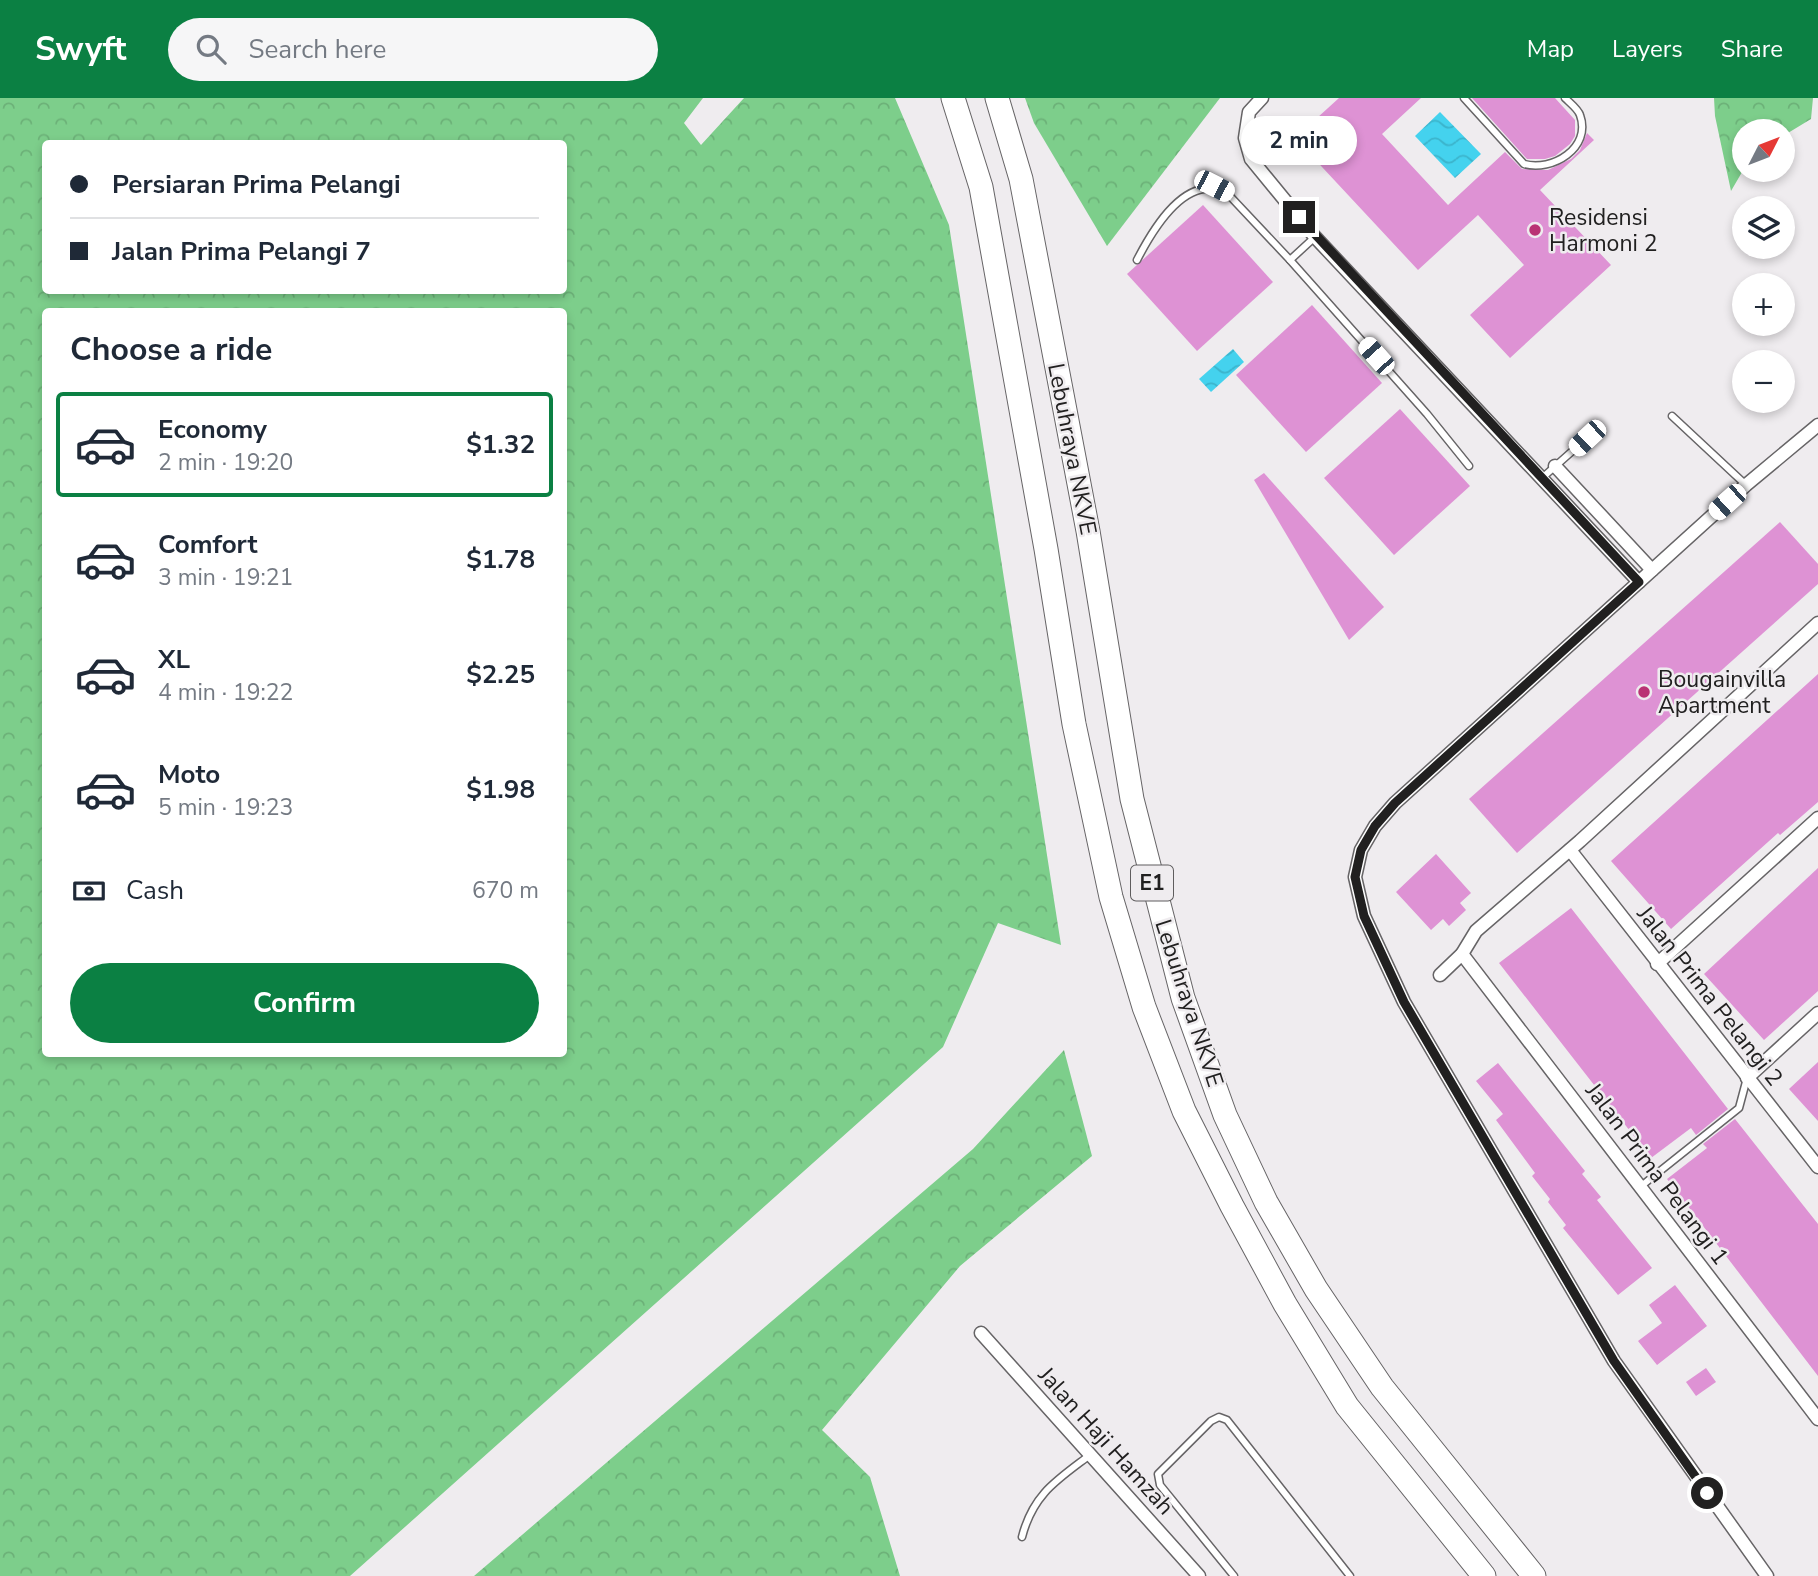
<!DOCTYPE html>
<html lang="en">
<head>
<meta charset="utf-8">
<style>
	:root { --surface:#fff; --page:#f6f6f7; --text:#1f2937; --muted:#747a83; --line:#e0e1e3; --accent:#0b8043 }
	body { margin:0; font-family:"Nunito Sans",sans-serif; background:var(--page); color:var(--text); height:100vh; display:flex; flex-direction:column; font-size:26px; white-space:nowrap }
	* { box-sizing:border-box; margin:0 }
	p { font-size:23px; color:var(--muted) }
	.icon { flex:none; width:38px; height:38px; fill:none; stroke:currentColor; stroke-width:2; stroke-linecap:round; stroke-linejoin:round }
	.map { position:relative; flex:1; overflow:hidden }
	.side { position:absolute; left:42px; top:210px; width:525px; height:749px; display:flex; flex-direction:column; background:var(--surface); border-radius:7px; box-shadow:0 4px 10px #0003 }
	.side>* { flex:none }
	.top-card { position:absolute; left:42px; top:42px; width:525px; height:154px; border-radius:7px; box-shadow:0 4px 10px #0003; display:grid; align-content:center; height:154px; padding:0 28px; background:var(--surface) }
	.needle { width:46px; rotate:48deg }
	.fabs { position:absolute; left:1732px; top:21px; display:grid; gap:14px }
	.fabs a { display:grid; place-items:center; width:63px; height:63px; border-radius:50%; background:var(--surface); box-shadow:0 4px 10px #0003; font-size:35px }
	.end { position:absolute; width:32px; height:32px; margin:-16px; border:9px solid #212020; background:#fff; box-shadow:0 0 0 4px #fff }
	.from { border-radius:50% }
	.bubble { position:absolute; height:49px; border-radius:24px; background:var(--surface); box-shadow:0 4px 10px #0003; font-size:23px; font-weight:700; line-height:49px; text-align:center }
	.car { position:absolute; width:21px; height:42px; margin:-21px -10px; border-radius:9px; box-shadow:0 0 5px 2px #0007; background:linear-gradient(#fff 24%,#345 0 40%,#fff 0 76%,#345 0 86%,#fff 0) }
	.top-card b { display:flex; align-items:center; gap:24px; height:66px; font-size:26px }
	.top-card b+b { border-top:2px solid var(--line) }
	.top-card i { width:18px; height:18px; background:var(--text) }
	ul { padding:0; list-style:none }
	li { display:flex; align-items:center; gap:21px; height:105px; margin:0 14px 10px; padding:0 14px; border:4px solid transparent; border-radius:7px }
	li div { flex:1 }
	li b { display:block; font-size:26px }
	li em { font-style:normal; font-weight:700 }
	li.selected { border-color:var(--accent) }
	li>.icon { width:63px; height:63px; stroke-width:1.5 }
	h2 { padding:0 28px; font-size:32px; line-height:84px }
	.pay { display:flex; align-items:center; gap:18px; height:77px; padding:0 28px; font-size:26px }
	.pay p { margin-inline-start:auto }
	.primary-button { display:flex; gap:14px; margin-top:auto; padding:14px 28px }
	.primary-button a { flex:1; height:80px; border-radius:42px; background:var(--accent); color:#fff; font-size:28px; font-weight:700; line-height:80px; text-align:center }
	header { display:flex; align-items:center; gap:42px; box-sizing:border-box; height:98px; padding:0 35px; background:var(--accent); color:#fff }
	header strong { font-size:33px }
	nav { display:flex; gap:38px; margin-inline-start:auto; font-size:24px }
	.search { width:490px; height:63px; background:var(--page); display:flex; align-items:center; gap:18px; box-sizing:border-box; padding:0 24px; border-radius:38px; color:var(--muted); font-size:26px }
	.map>svg:first-child { display:block }
</style>
</head>
<body>
<header>
<strong>Swyft</strong>
<div class="search"><svg class="icon" aria-label="search" viewBox="0 0 24 24"><circle cx="10" cy="10" r="6"/><path d="M15 15l6 6"/></svg>Search here</div>
<nav><a>Map</a><a>Layers</a><a>Share</a></nav>
</header>
<div class="map">
<svg width="1818" height="1478" viewBox="0 0 1818 1478">
	<defs>
		<pattern id="forest-crowns" width="20" height="18" patternUnits="userSpaceOnUse" patternTransform="scale(1.75)"><rect width="20" height="18" fill="#7dce8b"/><path d="M2 6a3 3 0 1 1 6 0M12 15a3 3 0 1 1 6 0" fill="none" stroke="#6cb178"/></pattern>
		<pattern id="water-waves" width="16" height="10" patternUnits="userSpaceOnUse" patternTransform="scale(1.75)"><rect width="16" height="10" fill="#44d2ee"/><path d="M0 5q4-4 8 0t8 0" fill="none" stroke="#3bb4cc"/></pattern>
	</defs>
	<rect width="100%" height="100%" fill="#efecef"/>
	<g fill="url(#forest-crowns)" fill-rule="evenodd">
		<path d="M 0,0 L 703,0 L 684,25 L 701,47 L 744,0 L 895,0 L 949,127 L 1061,847 L 998,825 L 943,949 L 350,1478 L 0,1478 ZM 46,46 L 564,46 L 564,192 L 46,192 ZM 46,214 L 564,214 L 564,956 L 46,956 Z"/>
		<polygon points="1025,0 1220,0 1107,148 1034,25"/>
		<polygon points="1714,0 1813,0 1811,21 1783,38 1783,33 1745,33 1745,69 1731,93 1715,18"/>
		<polygon points="1064,952 1092,1058 960,1168 822,1332 870,1379 900,1478 474,1478 973,1051"/>
	</g>
	<g fill="url(#water-waves)">
		<polygon points="1440,14 1481,56 1455,80 1415,38"/>
		<polygon points="1233,251 1244,264 1211,294 1199,281"/>
	</g>
	<g fill="#de92d4">
		<polygon points="1339,0 1421,0 1382,36 1448,107 1505,54 1522,71 1548,72 1571,61 1580,52 1587,35 1594,42 1540,92 1611,167 1510,260 1470,217 1524,167 1478,117 1418,172 1295,40"/>
		<polygon points="1472,0 1555,0 1575,22 1575,38 1570,46 1555,58 1545,61 1527,61"/>
		<polygon points="1203,107 1273,184 1197,253 1127,176"/>
		<polygon points="1312,207 1382,285 1306,354 1236,277"/>
		<polygon points="1400,311 1470,388 1394,457 1324,380"/>
		<polygon points="1264,375 1384,509 1349,542 1254,382"/>
		<polygon points="1780,424 1818,466 1818,486 1517,755 1469,701"/>
		<polygon points="1818,576 1818,704 1780,737 1778,735 1671,831 1611,763"/>
		<polygon points="1436,756 1471,795 1460,805 1466,812 1449,828 1443,821 1431,832 1396,794"/>
		<polygon points="1818,770 1818,893 1764,942 1704,876"/>
		<polygon points="1571,810 1728,1011 1696,1037 1691,1030 1651,1060 1499,865"/>
		<polygon points="1818,964 1818,1023 1789,991"/>
		<polygon points="1498,965 1585,1073 1582,1076 1601,1099 1597,1102 1652,1170 1618,1197 1563,1130 1566,1127 1548,1104 1550,1101 1532,1078 1535,1075 1496,1022 1503,1016 1476,983"/>
		<polygon points="1735,1021 1818,1126 1818,1278 1667,1081 1707,1050 1703,1046"/>
		<polygon points="1675,1187 1707,1228 1657,1267 1638,1243 1662,1225 1649,1207"/>
		<polygon points="1706,1270 1716,1284 1696,1298 1686,1284"/>
	</g>
	<g fill="none" stroke-linecap="round" stroke-linejoin="round">
		<g stroke="#666466" stroke-width="9">
			<g id="service">
				<path d="M 1464,0 L 1524,66 C 1552,74 1592,50 1580,17 C 1578,11 1570,5 1565,0"/>
				<path d="M 1137,162 C 1153,131 1186,74 1227,95 L 1290,162 L 1315,139"/>
				<polyline points="1290,162 1427,316 1469,368"/>
				<polyline points="1672,318 1746,387"/>
				<polyline points="1542,380 1587,340"/>
				<polyline points="1640,1089 1739,1010 1747,980"/>
				<path d="M 1022,1439 C 1033,1396 1057,1382 1090,1357"/>
				<polyline points="1234,1478 1160,1387 1158,1376 1211,1323 1219,1319 1227,1322 1350,1478"/>
			</g>
		</g>
		<g stroke="#666466" stroke-width="15">
			<g id="minor">
				<polyline points="1262,0 1249,14 1245,40 1251,61 1315,139 1639,484"/>
				<polyline points="1555,368 1652,472"/>
				<polyline points="1570,752 1818,1069"/>
				<polyline points="1462,856 1818,1321"/>
				<polyline points="1657,866 1818,720"/>
				<polyline points="1440,877 1462,856 1476,833 1580,743 1818,525"/>
				<polyline points="1747,980 1818,915"/>
				<polyline points="981,1235 1199,1478"/>
				<polyline points="1767,1478 1614,1263 1404,904 1364,818 1355,779 1361,752 1375,728 1395,705 1746,387 1818,327"/>
			</g>
		</g>
		<g stroke="#666466" stroke-width="25">
			<g id="motorway">
				<polyline points="953,0 981,89 1046,451 1074,626 1111,799 1144,909 1184,1013 1232,1108 1285,1206 1347,1308 1484,1478"/>
				<polyline points="997,0 1021,81 1088,433 1132,701 1183,900 1225,1017 1266,1104 1316,1191 1382,1289 1534,1478"/>
			</g>
		</g>
		<use href="#service" stroke="#fff" stroke-width="6"/>
		<use href="#minor" stroke="#fff" stroke-width="12"/>
		<use href="#motorway" stroke="#fff" stroke-width="23"/>
	</g>
	<g fill="none" stroke-linecap="round" stroke-linejoin="round">
		<polyline stroke="#212020" stroke-width="9" points="1299,119 1639,484 1395,705 1375,728 1361,752 1355,779 1364,818 1404,904 1614,1263 1707,1395"/>
	</g>
	<g fill="#b93374" stroke="#efecef" stroke-width="2.5">
		<circle cx="1535" cy="132" r="7"/>
		<circle cx="1644" cy="594" r="7"/>
	</g>
	<g text-anchor="middle" dominant-baseline="central" stroke-width="5" stroke-linejoin="round" paint-order="stroke">
		<rect fill="#efecef" stroke="#5f5d5e" stroke-width="2" x="1131" y="767.5" width="42" height="35" rx="5"/>
		<g font-size="21" font-weight="bold" fill="#212020">
			<text x="1152" y="785">E1</text>
		</g>
		<g font-size="23" fill="#212020" stroke="#efecef" text-anchor="start">
			<text x="1549" y="119">Residensi<tspan x="1549" dy="26">Harmoni 2</tspan></text>
			<text x="1658" y="581">Bougainvilla<tspan x="1658" dy="26">Apartment</tspan></text>
		</g>
		<g font-size="23" fill="#212020" stroke="#efecef">
			<text transform="translate(1072 351) rotate(79)">Lebuhraya NKVE</text>
			<text transform="translate(1710 898) rotate(52)">Jalan Prima Pelangi 2</text>
			<text transform="translate(1189 905) rotate(72)">Lebuhraya NKVE</text>
			<text transform="translate(1657 1076) rotate(53)">Jalan Prima Pelangi 1</text>
			<text transform="translate(1106 1343) rotate(48)">Jalan Haji Hamzah</text>
		</g>
	</g>
</svg>
<div class="fabs">
<a><svg class="needle" viewBox="-14 -14 28 28"><path d="M0-13l5 13h-10z" fill="#e53935"/><path d="M0 13l5-13h-10z" fill="#747a83"/></svg></a>
<a><svg class="icon" aria-label="layers" viewBox="0 0 24 24"><path d="M12 4l9 5-9 5-9-5zM3 14l9 5 9-5"/></svg></a>
<a>+</a>
<a>−</a>
</div>
<i class="end from" style="left:1707px;top:1395px"></i>
<i class="end" style="left:1299px;top:119px"></i>
<div class="bubble" style="left:1241px;top:18px;width:116px">2 min</div>
<i class="car" style="left:1214px;top:88px;rotate:117deg"></i>
<i class="car" style="left:1376px;top:258px;rotate:318deg"></i>
<i class="car" style="left:1587px;top:340px;rotate:227deg"></i>
<i class="car" style="left:1727px;top:404px;rotate:228deg"></i>
<div class="top-card">
<b><i class="from"></i>Persiaran Prima Pelangi</b>
<b><i></i>Jalan Prima Pelangi 7</b>
</div>
<section class="side">
<h2>Choose a ride</h2>
<ul>
<li class="selected"><svg class="icon" aria-label="car" viewBox="0 0 24 24"><path d="M5 17H2v-5l4-1 3-4h7l3 4 3 1v5h-3M9 17h6M6 11h13"/><circle cx="7" cy="17" r="2"/><circle cx="17" cy="17" r="2"/></svg><div><b>Economy</b><p>2 min · 19:20</p></div><em>$1.32</em></li>
<li><svg class="icon" aria-label="car" viewBox="0 0 24 24"><path d="M5 17H2v-5l4-1 3-4h7l3 4 3 1v5h-3M9 17h6M6 11h13"/><circle cx="7" cy="17" r="2"/><circle cx="17" cy="17" r="2"/></svg><div><b>Comfort</b><p>3 min · 19:21</p></div><em>$1.78</em></li>
<li><svg class="icon" aria-label="car" viewBox="0 0 24 24"><path d="M5 17H2v-5l4-1 3-4h7l3 4 3 1v5h-3M9 17h6M6 11h13"/><circle cx="7" cy="17" r="2"/><circle cx="17" cy="17" r="2"/></svg><div><b>XL</b><p>4 min · 19:22</p></div><em>$2.25</em></li>
<li><svg class="icon" aria-label="car" viewBox="0 0 24 24"><path d="M5 17H2v-5l4-1 3-4h7l3 4 3 1v5h-3M9 17h6M6 11h13"/><circle cx="7" cy="17" r="2"/><circle cx="17" cy="17" r="2"/></svg><div><b>Moto</b><p>5 min · 19:23</p></div><em>$1.98</em></li>
</ul>
<div class="pay"><svg class="icon" aria-label="cash" viewBox="0 0 24 24"><path d="M3 7h18v10H3z"/><circle cx="12" cy="12" r="2"/></svg>Cash<p>670 m</p></div>
<div class="primary-button"><a>Confirm</a></div>
</section>
</div>
</body>
</html>
